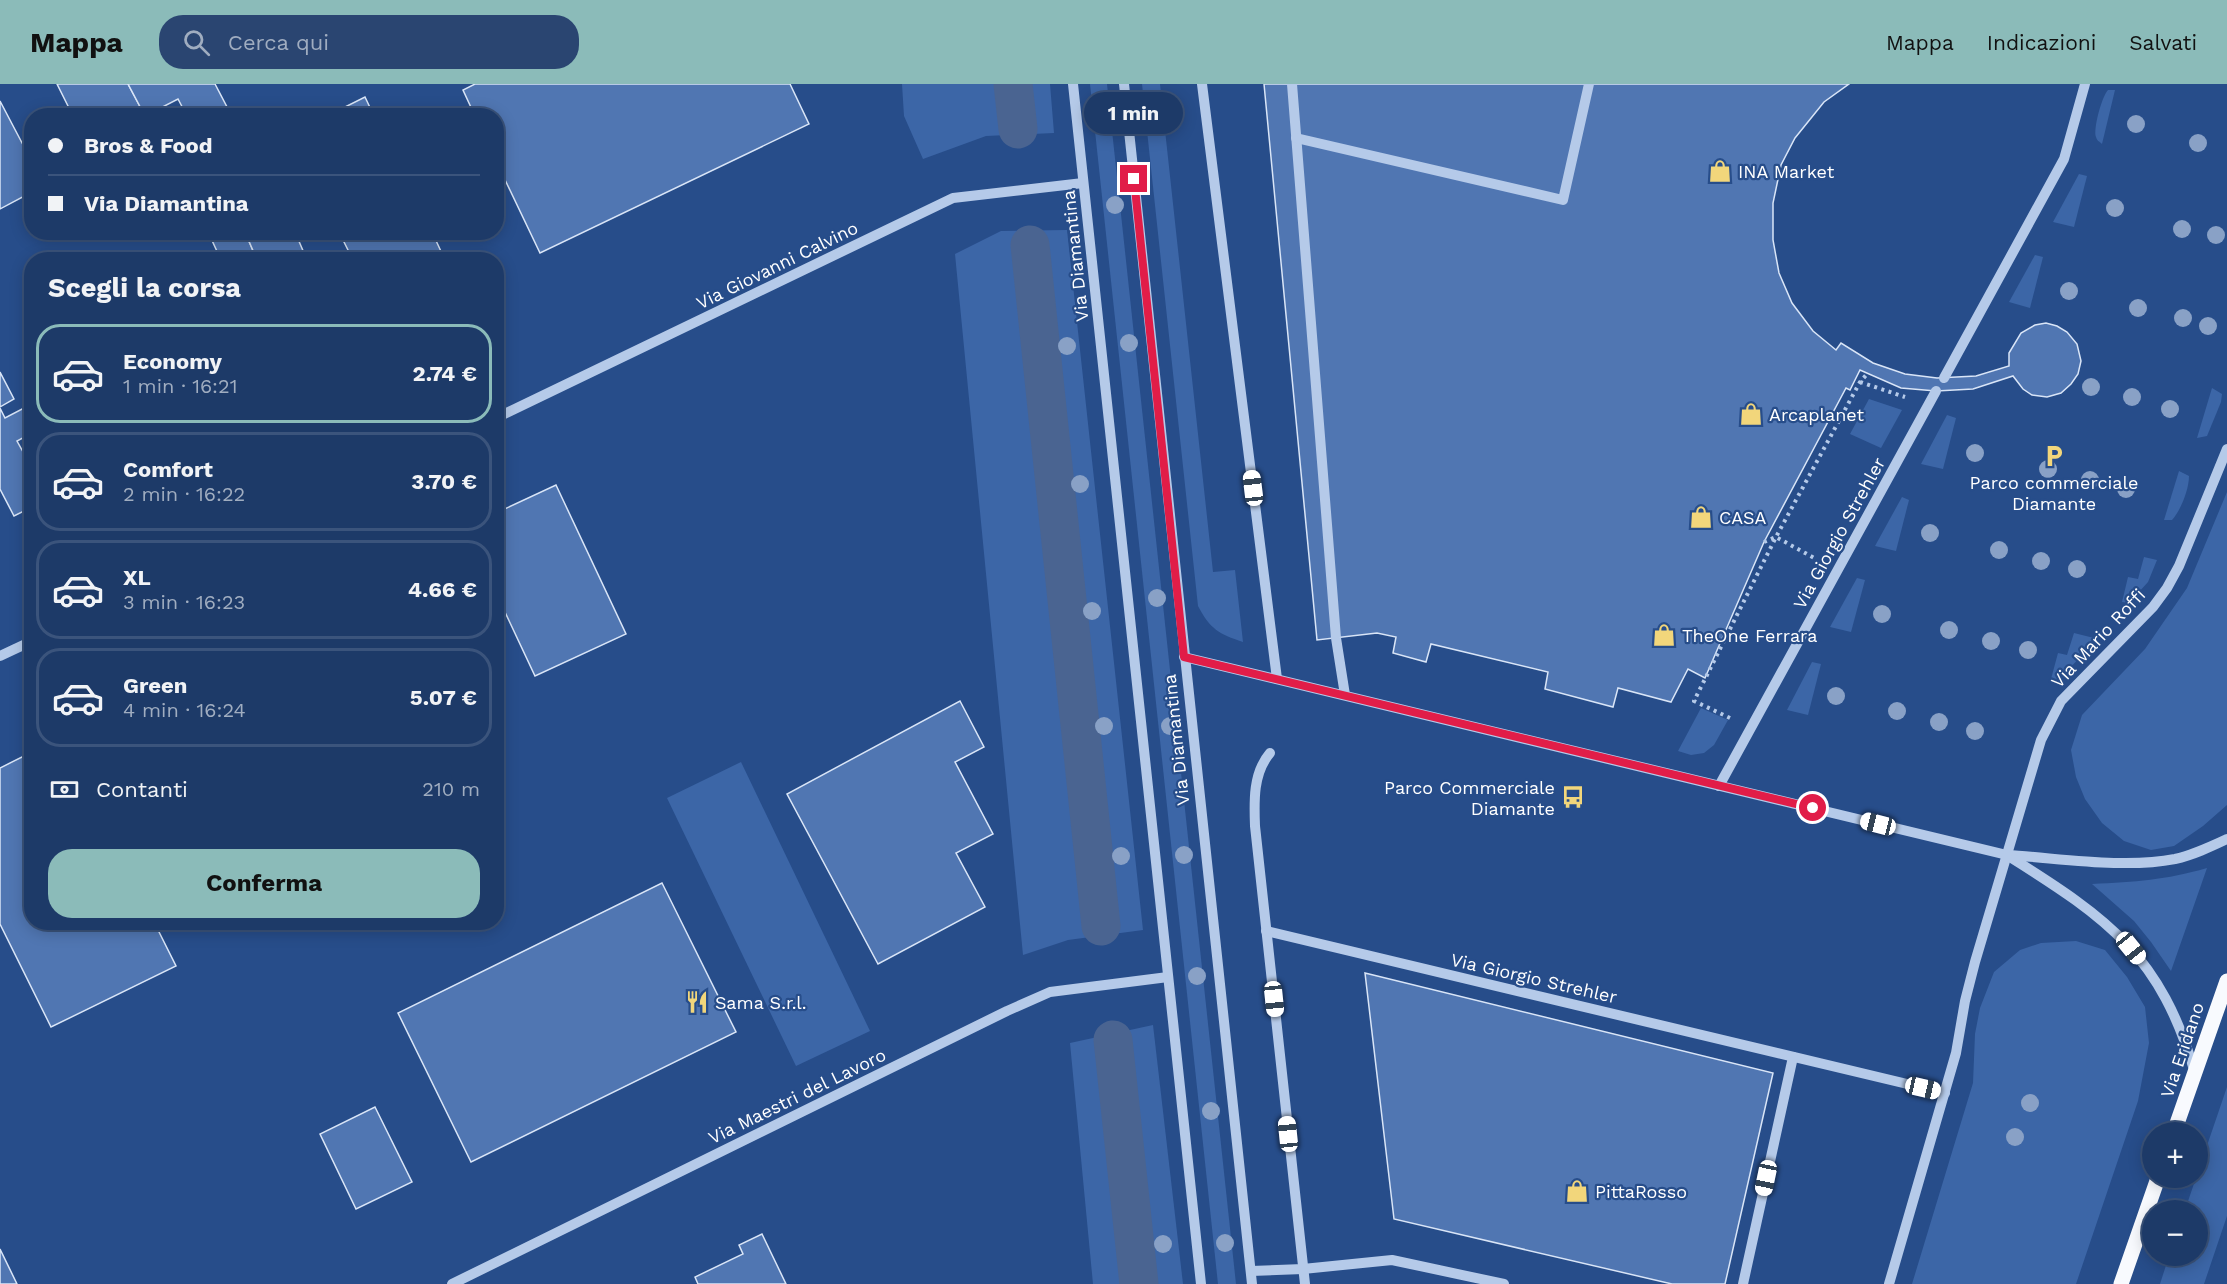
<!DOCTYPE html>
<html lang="it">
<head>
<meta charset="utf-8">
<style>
	:root { --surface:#1d3a68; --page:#2a4571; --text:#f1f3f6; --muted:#a0adc0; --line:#3b547c; --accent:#8bbbb9 }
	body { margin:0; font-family:"Work Sans",sans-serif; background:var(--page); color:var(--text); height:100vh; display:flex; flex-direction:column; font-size:22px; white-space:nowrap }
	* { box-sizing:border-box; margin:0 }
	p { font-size:20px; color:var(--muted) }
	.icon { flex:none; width:33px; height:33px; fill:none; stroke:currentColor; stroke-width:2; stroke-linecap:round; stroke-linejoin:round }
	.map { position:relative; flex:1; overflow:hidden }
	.side { position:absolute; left:24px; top:168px; width:480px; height:678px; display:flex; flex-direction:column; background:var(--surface); border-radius:24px; box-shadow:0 3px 15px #0003,0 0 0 2px var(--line) }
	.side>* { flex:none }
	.hud { position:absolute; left:24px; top:24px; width:480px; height:132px; border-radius:24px; box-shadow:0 3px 15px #0003,0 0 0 2px var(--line); display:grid; align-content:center; height:132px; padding:0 24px; background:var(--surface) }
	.tools { position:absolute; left:2142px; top:1038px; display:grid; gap:12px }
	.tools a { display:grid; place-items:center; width:66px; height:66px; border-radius:50%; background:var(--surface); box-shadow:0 3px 15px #0003,0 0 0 2px var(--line); font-size:30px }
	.end { position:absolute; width:27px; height:27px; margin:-14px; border:8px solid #e11d48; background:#fff; box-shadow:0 0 0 3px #fff }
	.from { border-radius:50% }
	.bubble { position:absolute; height:42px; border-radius:21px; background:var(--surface); box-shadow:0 3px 15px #0003,0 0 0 2px var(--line); font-size:20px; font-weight:700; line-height:42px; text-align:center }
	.car { position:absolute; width:18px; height:36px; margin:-18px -9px; border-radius:8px; box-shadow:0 0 4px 2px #0007; background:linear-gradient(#fff 24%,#345 0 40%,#fff 0 76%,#345 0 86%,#fff 0) }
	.hud b { display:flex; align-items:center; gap:21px; height:57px; font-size:22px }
	.hud b+b { border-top:2px solid var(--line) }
	.hud i { width:15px; height:15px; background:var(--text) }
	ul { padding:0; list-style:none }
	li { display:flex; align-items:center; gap:18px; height:99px; margin:0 12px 9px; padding:0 12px; border:3px solid var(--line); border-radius:24px }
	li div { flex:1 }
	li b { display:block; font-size:22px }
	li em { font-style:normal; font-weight:700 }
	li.active { border-color:var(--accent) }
	li>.icon { width:54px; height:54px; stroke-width:1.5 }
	h2 { padding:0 24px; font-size:27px; line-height:72px }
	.pay { display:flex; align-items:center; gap:15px; height:66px; padding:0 24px; font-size:22px }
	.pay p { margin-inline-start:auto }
	.cta { display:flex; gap:12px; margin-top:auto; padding:12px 24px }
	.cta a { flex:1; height:69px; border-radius:24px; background:var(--accent); color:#111; font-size:24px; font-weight:700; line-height:69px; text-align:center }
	header { display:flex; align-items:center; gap:36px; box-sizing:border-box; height:84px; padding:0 30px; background:var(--accent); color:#111 }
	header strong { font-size:28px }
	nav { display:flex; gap:33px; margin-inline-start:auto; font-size:21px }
	.search { width:420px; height:54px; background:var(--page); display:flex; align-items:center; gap:15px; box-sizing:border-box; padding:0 21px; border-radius:24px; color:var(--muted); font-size:22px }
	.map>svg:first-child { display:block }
</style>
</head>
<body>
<header>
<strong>Mappa</strong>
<div class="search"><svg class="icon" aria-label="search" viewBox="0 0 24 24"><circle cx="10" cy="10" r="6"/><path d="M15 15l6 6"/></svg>Cerca qui</div>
<nav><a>Mappa</a><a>Indicazioni</a><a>Salvati</a></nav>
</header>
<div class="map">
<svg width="2227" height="1200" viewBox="0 0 2227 1200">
	<rect width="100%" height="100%" fill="#274d8a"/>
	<g fill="#3c66a7">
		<polygon points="902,0 1050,0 1054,49 986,52 923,75 904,32"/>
		<polygon points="1090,0 1107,0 1236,1200 1218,1200"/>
		<path d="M 1142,0 L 1160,0 L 1213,488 L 1235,486 L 1243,558 C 1219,550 1210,545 1198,522 Z"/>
		<path d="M 2108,6 L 2115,6 L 2102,60 C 2099,57 2097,57 2096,53 C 2093,45 2102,12 2108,6 Z"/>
		<polygon points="2079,90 2087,92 2074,143 2053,138"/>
		<polygon points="1067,146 1143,846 1068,856 1023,871 955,170 1001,147"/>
		<polygon points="2035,171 2043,173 2030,224 2009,218"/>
		<polygon points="2212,304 2222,310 2221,318 2207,352 2197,354"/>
		<polygon points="1869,315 1902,326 1881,364 1850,350"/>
		<polygon points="1947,331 1956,334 1943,385 1921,380"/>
		<path d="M 2179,387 L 2189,392 C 2189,405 2181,426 2172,436 L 2164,436 Z"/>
		<polygon points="2227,408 2227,721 2203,742 2174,762 2151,766 2124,757 2102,739 2085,715 2076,693 2071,666 2082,631 2145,565 2187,504"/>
		<polygon points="1902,413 1909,416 1896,467 1875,462"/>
		<polygon points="2144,473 2157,476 2148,498 2129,519 2122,518 2128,493 2138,495"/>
		<polygon points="1857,494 1865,496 1851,548 1830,543"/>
		<polygon points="2074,549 2098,555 2058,596 2051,595 2058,569 2067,571"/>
		<polygon points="1812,578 1821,580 1808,631 1787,626"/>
		<polygon points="1701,624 1728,636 1714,661 1704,669 1691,671 1678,667"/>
		<polygon points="741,678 870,947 796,982 667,714"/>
		<path d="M 2207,784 L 2171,887 L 2151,858 L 2134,837 L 2092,800 C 2136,798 2165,796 2207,784 Z"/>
		<polygon points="2076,857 2105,866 2127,893 2145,923 2149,959 2138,1017 2076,1200 1912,1200 1973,999 1975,950 1980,924 1994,888 2020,866 2041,859"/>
		<polygon points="1153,941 1183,1200 1093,1200 1070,959"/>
		<polygon points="2227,1003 2227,1132 2204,1200 2160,1200 2169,1172 2198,1172 2198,1126 2185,1126"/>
	</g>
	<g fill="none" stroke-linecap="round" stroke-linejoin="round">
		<g stroke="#4a6491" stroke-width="39">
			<polyline points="1013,0 1018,45"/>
			<polyline points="1030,161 1101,842"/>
			<polyline points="1113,956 1139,1200"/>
		</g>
	</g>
	<g fill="#5076b2" stroke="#d9e5f7" stroke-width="1.5">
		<polygon points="57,0 128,0 145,32 73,32"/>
		<polygon points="128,0 215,0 227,23 211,32 187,32 178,15 145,32"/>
		<polygon points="475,0 790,0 809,40 540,169 496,77 496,32 475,32 463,6"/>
		<polygon points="1264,0 1849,0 1824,18 1795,54 1781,81 1773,119 1773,156 1779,189 1792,219 1813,247 1836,266 1841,259 1873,279 1905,290 1937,294 1976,292 2009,282 2009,269 2021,249 2035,241 2046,239 2057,242 2067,248 2077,260 2081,277 2078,290 2071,300 2061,309 2047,313 2032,311 2023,305 2013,292 1973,305 1936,307 1901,304 1860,286 1850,306 1846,304 1764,458 1705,594 1688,585 1671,618 1618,604 1613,623 1545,605 1548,588 1431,560 1426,578 1393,569 1396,553 1377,549 1317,556"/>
		<polygon points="365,13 374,32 327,32"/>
		<polygon points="0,17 32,78 32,108 0,125"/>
		<polygon points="217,148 245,148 257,176 221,176 210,152"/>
		<polygon points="245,148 295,148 307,176 257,176"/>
		<polygon points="339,148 432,148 445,176 353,176"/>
		<polygon points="0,288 14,315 0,323"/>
		<polygon points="0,324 5,334 24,324 32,339 32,349 17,357 32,384 32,423 14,432 0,405"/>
		<polygon points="556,401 626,550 535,592 496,509 496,429"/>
		<polygon points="960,617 984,663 955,678 993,750 956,769 985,823 878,880 787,710"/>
		<polygon points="32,668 32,838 154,838 176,882 51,943 0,840 0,684"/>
		<polygon points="662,799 736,948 471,1078 398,929"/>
		<polygon points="1365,889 1773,989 1725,1200 1672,1200 1394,1135"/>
		<polygon points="375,1023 412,1098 356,1125 320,1050"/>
		<polygon points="762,1150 786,1200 698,1200 695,1193 743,1170 739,1161"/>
		<polygon points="0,1165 17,1200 0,1200"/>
	</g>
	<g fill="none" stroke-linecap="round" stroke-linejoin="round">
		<g stroke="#b5cae9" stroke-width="4" stroke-dasharray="3 4.5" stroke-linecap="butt">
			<polyline points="1860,298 1905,313"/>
			<polyline points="1764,458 1776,453 1816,475"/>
			<polyline points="1730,634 1694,617 1776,453 1860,298 1867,290"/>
		</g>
		<g stroke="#b5cae9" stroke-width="10">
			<polyline points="1073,0 1201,1200"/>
			<polyline points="1124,0 1252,1200"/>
			<polyline points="1202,0 1277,595"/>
			<polyline points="1292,0 1336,554 1345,611"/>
			<polyline points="1296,54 1563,116 1589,0"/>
			<polyline points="1944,294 2064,75 2085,0"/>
			<polyline points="496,334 953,114 1083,99"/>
			<polyline points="0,572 32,557"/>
			<path d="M 1184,573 L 2007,771 C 2059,774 2124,785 2175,775 C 2193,771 2210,763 2227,755"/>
			<path d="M 1270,669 C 1253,689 1254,717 1255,742 L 1305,1200"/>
			<polyline points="1719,702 1936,307"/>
			<path d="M 2010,773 C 2109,835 2161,872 2195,989"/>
			<polyline points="1266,847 1945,1009"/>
			<polyline points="1251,1187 1303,1185 1392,1176 1504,1200"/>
			<polyline points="452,1200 1007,927 1050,908 1168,893"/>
			<polyline points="1743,1200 1793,973"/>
			<polyline points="1889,1200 1956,969 1965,917 1975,878 2041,656 2061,617 2153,523 2167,504 2179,482 2227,365"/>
		</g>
		<g stroke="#f8fafe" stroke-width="15">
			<polyline points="2174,1048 2227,897"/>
			<polyline points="2121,1200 2158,1094"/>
		</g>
	</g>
	<g fill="#89a1c6">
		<circle cx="2136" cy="40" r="9"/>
		<circle cx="2198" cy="59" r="9"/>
		<circle cx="1115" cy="121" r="9"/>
		<circle cx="2115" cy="124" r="9"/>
		<circle cx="2182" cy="145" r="9"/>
		<circle cx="2216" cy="151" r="9"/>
		<circle cx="2069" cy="207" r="9"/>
		<circle cx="2138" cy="224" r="9"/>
		<circle cx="2183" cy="234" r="9"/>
		<circle cx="2208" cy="242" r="9"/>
		<circle cx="1129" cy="259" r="9"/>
		<circle cx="1067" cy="262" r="9"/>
		<circle cx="2091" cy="303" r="9"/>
		<circle cx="2132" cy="313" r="9"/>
		<circle cx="2170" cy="325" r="9"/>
		<circle cx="1975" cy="369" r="9"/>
		<circle cx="2048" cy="385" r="9"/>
		<circle cx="2090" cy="396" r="9"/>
		<circle cx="1080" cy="400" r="9"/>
		<circle cx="2126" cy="405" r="9"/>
		<circle cx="1930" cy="449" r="9"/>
		<circle cx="1999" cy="466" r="9"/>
		<circle cx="2041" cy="477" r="9"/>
		<circle cx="2077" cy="485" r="9"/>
		<circle cx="1157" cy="514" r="9"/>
		<circle cx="1092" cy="527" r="9"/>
		<circle cx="1882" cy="530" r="9"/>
		<circle cx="1949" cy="546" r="9"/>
		<circle cx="1991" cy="557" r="9"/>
		<circle cx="2028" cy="566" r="9"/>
		<circle cx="1836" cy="612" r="9"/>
		<circle cx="1897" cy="627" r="9"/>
		<circle cx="1939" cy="638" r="9"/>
		<circle cx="1104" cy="642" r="9"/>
		<circle cx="1170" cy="642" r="9"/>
		<circle cx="1975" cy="647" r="9"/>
		<circle cx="1184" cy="771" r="9"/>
		<circle cx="1121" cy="772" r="9"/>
		<circle cx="1197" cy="892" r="9"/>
		<circle cx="2030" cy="1019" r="9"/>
		<circle cx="1211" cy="1027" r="9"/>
		<circle cx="2015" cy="1053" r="9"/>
		<circle cx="1225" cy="1159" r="9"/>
		<circle cx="1163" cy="1160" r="9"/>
	</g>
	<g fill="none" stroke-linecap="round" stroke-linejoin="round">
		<polyline stroke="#e11d48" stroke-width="8" points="1134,95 1184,573 1813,724"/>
	</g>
	<defs>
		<g id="shop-bare" transform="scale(1.8)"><path d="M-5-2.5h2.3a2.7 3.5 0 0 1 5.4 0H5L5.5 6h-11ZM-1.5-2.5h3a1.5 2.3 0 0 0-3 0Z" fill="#f2d67b" stroke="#274d8a" stroke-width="2.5" paint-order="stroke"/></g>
		<g id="parking-bare" transform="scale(1.8)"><path d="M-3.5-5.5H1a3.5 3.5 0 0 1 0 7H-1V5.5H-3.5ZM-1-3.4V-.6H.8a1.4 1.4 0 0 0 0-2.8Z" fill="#f2d67b" stroke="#274d8a" stroke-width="2.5" paint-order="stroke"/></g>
		<g id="bus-bare" transform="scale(1.8)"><path d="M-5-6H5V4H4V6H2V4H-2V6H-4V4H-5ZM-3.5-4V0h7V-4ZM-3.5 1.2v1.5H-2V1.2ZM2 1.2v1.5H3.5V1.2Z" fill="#f2d67b" stroke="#274d8a" stroke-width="2.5" paint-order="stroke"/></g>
		<g id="restaurant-bare" transform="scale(1.8)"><path d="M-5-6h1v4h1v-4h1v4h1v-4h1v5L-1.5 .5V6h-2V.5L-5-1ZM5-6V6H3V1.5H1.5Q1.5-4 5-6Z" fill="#f2d67b" stroke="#274d8a" stroke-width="2.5" paint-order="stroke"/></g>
	</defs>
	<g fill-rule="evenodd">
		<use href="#shop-bare" x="1720" y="87"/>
		<use href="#shop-bare" x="1751" y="330"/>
		<use href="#parking-bare" x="2054" y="372"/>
		<use href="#shop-bare" x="1701" y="433"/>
		<use href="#shop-bare" x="1664" y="551"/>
		<use href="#bus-bare" x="1573" y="713"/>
		<use href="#restaurant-bare" x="697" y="918"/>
		<use href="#shop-bare" x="1577" y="1107"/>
	</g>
	<g text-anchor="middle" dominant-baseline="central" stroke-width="4.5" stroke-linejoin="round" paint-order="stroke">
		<g font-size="18" fill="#fff" stroke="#274d8a" text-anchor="start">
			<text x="1738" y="87">INA Market</text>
			<text x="1769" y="330">Arcaplanet</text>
			<text x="2054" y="398" text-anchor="middle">Parco commerciale<tspan x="2054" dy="21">Diamante</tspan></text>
			<text x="1719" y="433">CASA</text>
			<text x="1682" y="551">TheOne Ferrara</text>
			<text x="1555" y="703" text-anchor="end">Parco Commerciale<tspan x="1555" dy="21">Diamante</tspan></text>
			<text x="715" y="918">Sama S.r.l.</text>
			<text x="1595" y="1107">PittaRosso</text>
		</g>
		<g font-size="18" fill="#fff" stroke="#274d8a">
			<text transform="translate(1075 172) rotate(-96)">Via Diamantina</text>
			<text transform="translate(777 181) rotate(-26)">Via Giovanni Calvino</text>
			<text transform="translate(1839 449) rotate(-61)">Via Giorgio Strehler</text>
			<text transform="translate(2098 554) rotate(-47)">Via Mario Roffi</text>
			<text transform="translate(1176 656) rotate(-96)">Via Diamantina</text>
			<text transform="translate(1534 894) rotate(13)">Via Giorgio Strehler</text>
			<text transform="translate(2182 966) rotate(-71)">Via Eridano</text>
			<text transform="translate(797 1012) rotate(-26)">Via Maestri del Lavoro</text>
		</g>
	</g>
</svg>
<div class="tools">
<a>+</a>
<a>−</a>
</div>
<i class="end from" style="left:1813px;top:724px"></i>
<i class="end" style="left:1134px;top:95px"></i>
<div class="bubble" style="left:1084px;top:8px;width:99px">1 min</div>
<i class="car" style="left:1253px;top:404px;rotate:353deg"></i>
<i class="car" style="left:1878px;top:740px;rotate:284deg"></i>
<i class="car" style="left:2131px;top:864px;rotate:141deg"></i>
<i class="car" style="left:1274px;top:915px;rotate:174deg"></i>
<i class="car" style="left:1923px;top:1004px;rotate:103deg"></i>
<i class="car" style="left:1288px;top:1050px;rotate:354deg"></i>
<i class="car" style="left:1766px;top:1094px;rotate:192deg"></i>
<div class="hud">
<b><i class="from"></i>Bros &amp; Food</b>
<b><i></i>Via Diamantina</b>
</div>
<section class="side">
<h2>Scegli la corsa</h2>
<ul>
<li class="active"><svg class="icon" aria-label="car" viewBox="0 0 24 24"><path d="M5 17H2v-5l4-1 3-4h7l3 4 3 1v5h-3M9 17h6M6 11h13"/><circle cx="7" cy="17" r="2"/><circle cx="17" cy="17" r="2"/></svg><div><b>Economy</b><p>1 min · 16:21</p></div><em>2.74 €</em></li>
<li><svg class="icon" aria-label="car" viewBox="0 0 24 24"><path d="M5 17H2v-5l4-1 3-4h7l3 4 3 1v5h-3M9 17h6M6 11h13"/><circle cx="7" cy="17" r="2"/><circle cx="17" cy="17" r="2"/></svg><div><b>Comfort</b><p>2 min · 16:22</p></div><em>3.70 €</em></li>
<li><svg class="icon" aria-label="car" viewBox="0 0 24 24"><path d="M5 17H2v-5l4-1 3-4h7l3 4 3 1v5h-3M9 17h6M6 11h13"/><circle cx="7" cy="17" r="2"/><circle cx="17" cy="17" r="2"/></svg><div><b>XL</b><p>3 min · 16:23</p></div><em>4.66 €</em></li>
<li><svg class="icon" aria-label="car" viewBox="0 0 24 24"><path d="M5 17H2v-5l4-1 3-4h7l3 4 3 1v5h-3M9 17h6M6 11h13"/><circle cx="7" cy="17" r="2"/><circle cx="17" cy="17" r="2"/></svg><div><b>Green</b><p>4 min · 16:24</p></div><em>5.07 €</em></li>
</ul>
<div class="pay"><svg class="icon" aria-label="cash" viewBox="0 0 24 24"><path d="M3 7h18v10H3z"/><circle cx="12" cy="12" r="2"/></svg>Contanti<p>210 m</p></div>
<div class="cta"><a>Conferma</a></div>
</section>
</div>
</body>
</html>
